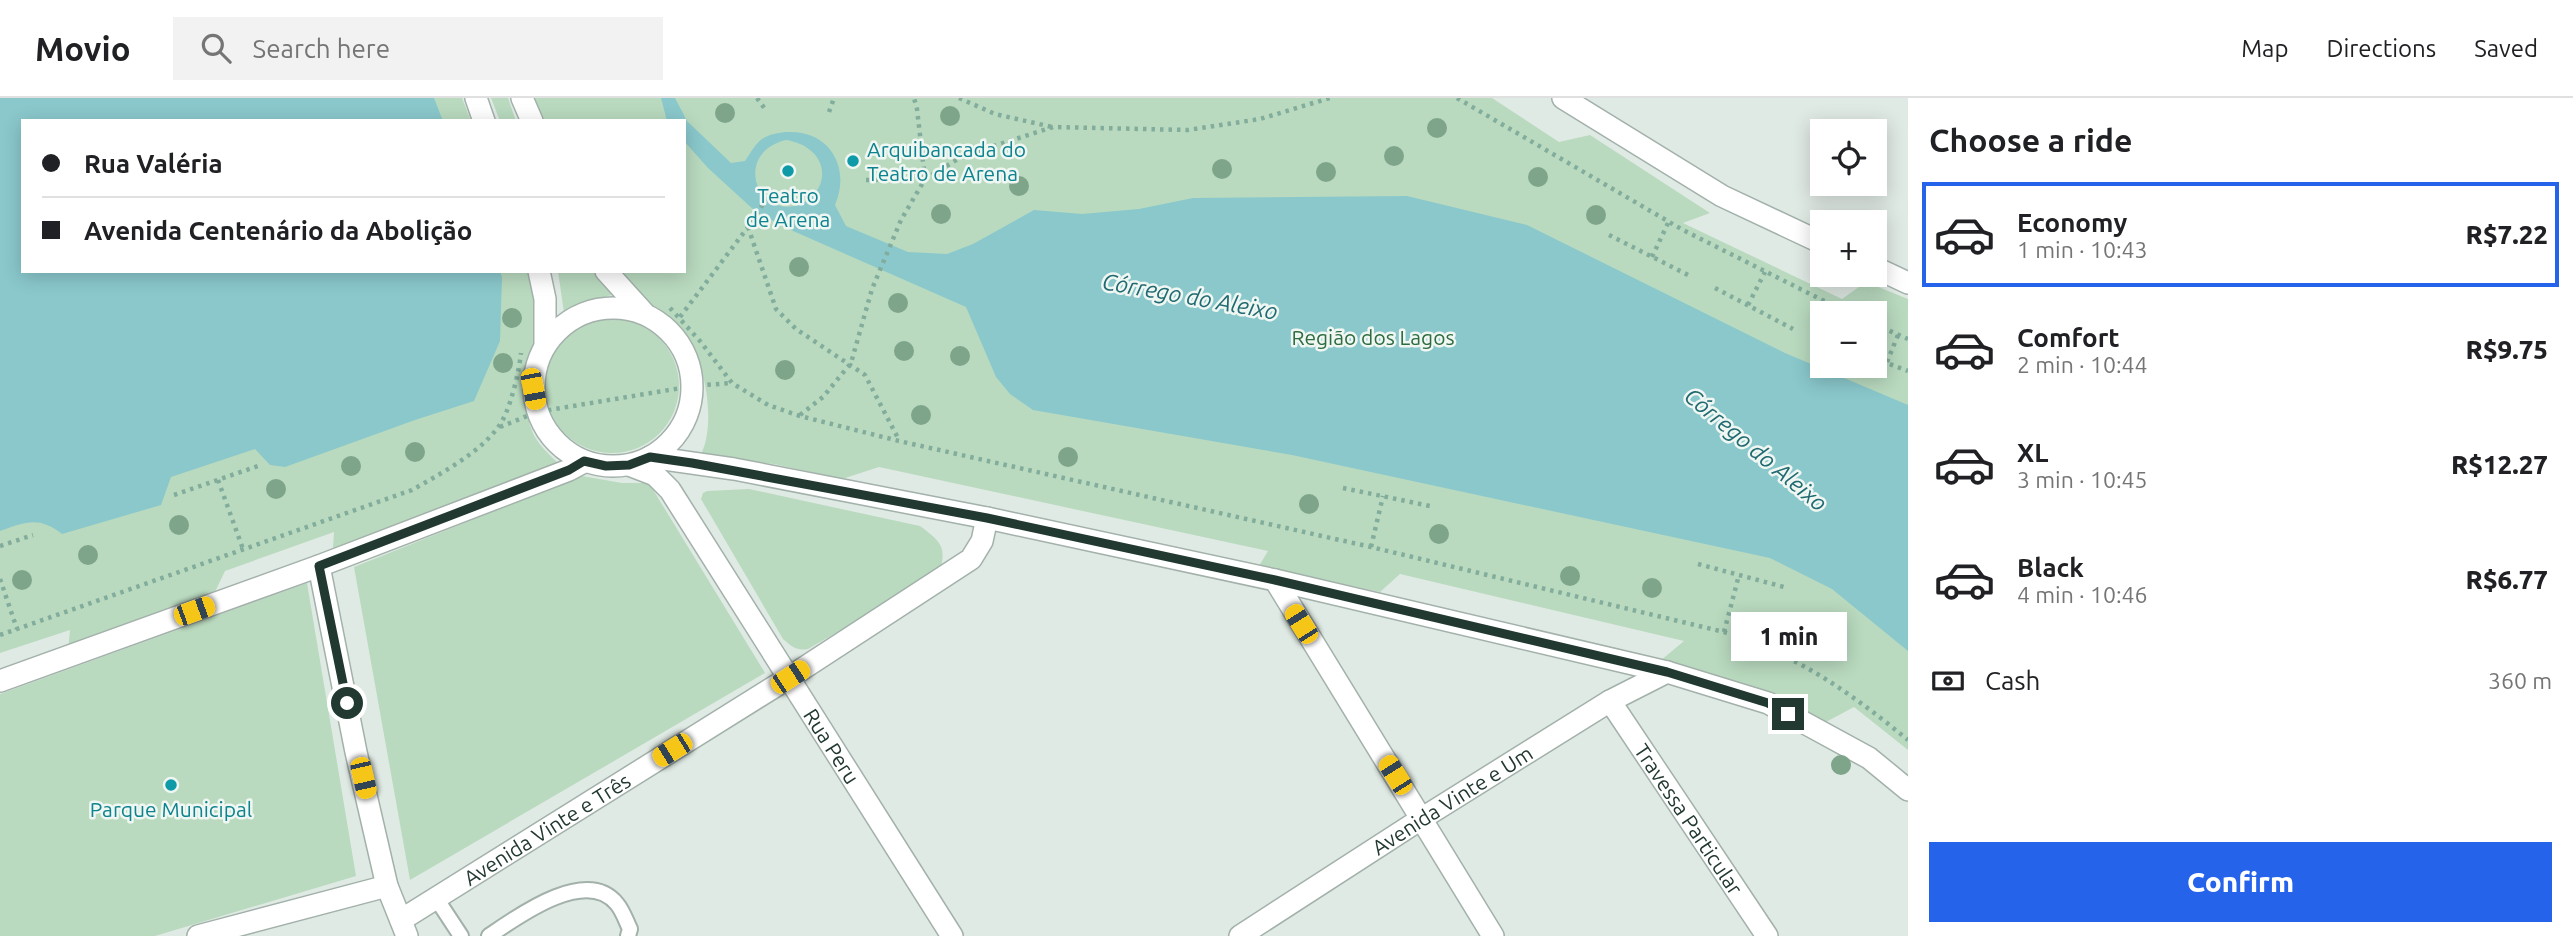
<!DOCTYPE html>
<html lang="en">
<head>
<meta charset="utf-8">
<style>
	:root { --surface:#fff; --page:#f2f2f2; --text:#202124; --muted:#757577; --line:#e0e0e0; --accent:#2563eb }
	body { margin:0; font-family:Ubuntu,sans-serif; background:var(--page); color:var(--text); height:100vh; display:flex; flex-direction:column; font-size:26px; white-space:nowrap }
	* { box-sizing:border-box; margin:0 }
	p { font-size:23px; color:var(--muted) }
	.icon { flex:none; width:38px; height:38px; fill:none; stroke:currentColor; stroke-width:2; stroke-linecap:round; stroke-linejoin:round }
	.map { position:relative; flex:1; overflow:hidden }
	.sheet { display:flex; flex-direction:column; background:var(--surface); width:665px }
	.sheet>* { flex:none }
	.hud { position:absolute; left:21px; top:21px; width:665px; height:154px; border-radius:0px; box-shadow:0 4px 18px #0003; display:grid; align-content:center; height:154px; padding:0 21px; background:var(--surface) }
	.tools { position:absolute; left:1810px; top:21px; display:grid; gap:14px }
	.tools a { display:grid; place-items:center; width:77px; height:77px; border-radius:0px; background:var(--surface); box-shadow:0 4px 18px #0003; font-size:35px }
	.end { position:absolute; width:32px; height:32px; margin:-16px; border:9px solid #223931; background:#fff; box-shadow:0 0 0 4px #fff }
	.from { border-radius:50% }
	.bubble { position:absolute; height:49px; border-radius:0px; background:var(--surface); box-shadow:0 4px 18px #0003; font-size:23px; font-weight:800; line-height:49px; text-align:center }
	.car { position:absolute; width:21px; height:42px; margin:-21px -10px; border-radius:9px; box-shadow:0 0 5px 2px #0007; background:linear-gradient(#f5c518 24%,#345 0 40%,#f5c518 0 76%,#345 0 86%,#f5c518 0) }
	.hud b { display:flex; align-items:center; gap:24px; height:66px; font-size:26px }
	.hud b+b { border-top:2px solid var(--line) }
	.hud i { width:18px; height:18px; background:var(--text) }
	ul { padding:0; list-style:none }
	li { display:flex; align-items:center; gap:21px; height:105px; margin:0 14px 10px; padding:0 7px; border:4px solid transparent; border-radius:0px }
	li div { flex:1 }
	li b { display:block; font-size:26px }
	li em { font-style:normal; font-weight:800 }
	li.current { border-color:var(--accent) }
	li>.icon { width:63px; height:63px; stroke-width:1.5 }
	h2 { padding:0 21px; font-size:32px; line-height:84px }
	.pay { display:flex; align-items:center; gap:18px; height:77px; padding:0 21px; font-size:26px }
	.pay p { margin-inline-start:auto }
	.cta { display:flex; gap:14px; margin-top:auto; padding:14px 21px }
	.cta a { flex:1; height:80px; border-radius:0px; background:var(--accent); color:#fff; font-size:28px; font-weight:800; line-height:80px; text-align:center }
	header { display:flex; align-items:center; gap:42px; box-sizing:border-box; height:98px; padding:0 35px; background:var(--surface); border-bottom:2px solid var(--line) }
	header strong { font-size:33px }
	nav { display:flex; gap:38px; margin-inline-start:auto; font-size:24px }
	.search { width:490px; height:63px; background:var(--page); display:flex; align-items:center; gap:18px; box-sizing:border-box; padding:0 24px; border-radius:0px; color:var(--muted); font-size:26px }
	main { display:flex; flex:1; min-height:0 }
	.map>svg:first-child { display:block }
</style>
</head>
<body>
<header>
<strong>Movio</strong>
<div class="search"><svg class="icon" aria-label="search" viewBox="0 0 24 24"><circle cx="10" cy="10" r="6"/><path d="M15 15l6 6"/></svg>Search here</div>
<nav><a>Map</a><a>Directions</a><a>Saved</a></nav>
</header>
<main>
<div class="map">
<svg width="1908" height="838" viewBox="0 0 1908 838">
	<rect width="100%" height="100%" fill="#e0eae4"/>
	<g fill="#b9dabf" fill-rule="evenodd">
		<path d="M 0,0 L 462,0 L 471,23 L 23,23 L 23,173 L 527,173 C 534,192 538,216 536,237 C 533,269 519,300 532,333 C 537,346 549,356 559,366 L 555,373 L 333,450 L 334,434 L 225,473 L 212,500 L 68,553 L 70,532 L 0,555 Z"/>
		<polygon points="491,0 508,0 516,23 500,23"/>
		<path d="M 534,0 L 1492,0 L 1559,44 L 1590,37 L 1710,115 L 1683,125 L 1842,201 L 1866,184 L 1908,201 L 1908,652 L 1854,609 L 1826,624 L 1772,599 L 1660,563 L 1684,543 L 1400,476 L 1380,494 L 1259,468 L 1268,453 L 879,369 L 842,381 L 774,366 L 706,360 L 702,354 C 715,326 707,265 685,241 C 676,230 663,222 652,213 C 639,201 628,186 616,173 L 684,173 L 684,23 L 543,23 ZM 1822,215 L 1874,215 L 1874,268 L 1822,268 Z"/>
		<polygon points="558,173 592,173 612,197 583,204 564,215"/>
		<circle cx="612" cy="288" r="67"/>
		<polygon points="582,378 622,385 649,385 765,575 410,782 354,469"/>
		<path d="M 749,391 L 920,428 C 940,443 948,449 939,475 L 808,551 C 797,553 792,549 783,541 L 701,401 L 703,395 L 707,393 Z"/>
		<polygon points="307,485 356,778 155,838 0,838 0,596"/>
	</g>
	<g fill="#8ac8cc" fill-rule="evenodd">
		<path d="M 0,0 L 434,0 L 443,23 L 23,23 L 23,173 L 500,173 L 502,180 L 500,243 L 474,303 L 415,322 L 285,369 L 270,367 L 255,351 L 171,379 L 161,407 L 62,436 C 39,418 26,424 0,433 Z"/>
		<path d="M 661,0 L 675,0 L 687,23 L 731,65 L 745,63 C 750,56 755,46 762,41 C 770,36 780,34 789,34 C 830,33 851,70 835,107 L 846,128 L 908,154 L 947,156 L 973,146 L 1034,112 L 1082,116 L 1139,111 L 1193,100 L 1407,98 L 1527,127 L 1785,255 L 1908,307 L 1908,553 L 1832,491 L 1770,460 L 1292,357 L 1033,312 L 1010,296 L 996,279 L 966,209 L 784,129 L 754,112 L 708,70 L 684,43 L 684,23 L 667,23 ZM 786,42 C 808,45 829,62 820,87 C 816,96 809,102 801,106 C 757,123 732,55 786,42 Z"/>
	</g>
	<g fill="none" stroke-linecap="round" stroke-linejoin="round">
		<g stroke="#a3b1ab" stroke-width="18">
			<g id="service">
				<polyline points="436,800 461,838"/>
				<path d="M 489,838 C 518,818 587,768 617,806 C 623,813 626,823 630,831 L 628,838"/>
			</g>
		</g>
		<g stroke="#a3b1ab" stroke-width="24">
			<g id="minor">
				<path id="s1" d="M 629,367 L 655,377 L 670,392 L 952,838"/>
				<polyline points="319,468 356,654 387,788 407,838"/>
				<polyline points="1275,482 1493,838"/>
				<path id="s2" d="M 1610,603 L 1767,838"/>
				<path id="s3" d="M 401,822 L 790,579 L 971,461 L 982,443 L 987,420"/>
				<polyline points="198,838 387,788"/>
				<path id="s4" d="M 1240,838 L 1421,721 L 1610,603 L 1667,574"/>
			</g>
		</g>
		<g stroke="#a3b1ab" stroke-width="24">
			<g id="tertiary">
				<polyline points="476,0 484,23"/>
				<polyline points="522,0 532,23"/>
				<polyline points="1563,0 1722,98 1822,145"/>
				<polyline points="1874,169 1908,185"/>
				<polyline points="539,173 545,201 545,247"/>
				<polyline points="606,173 644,215"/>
				<circle cx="613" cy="289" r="79"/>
				<polyline points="650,359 734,371 987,420 1275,482 1667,574 1768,605 1869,660 1908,692"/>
				<polyline points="0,583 319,468 569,372 584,364"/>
			</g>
		</g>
		<g stroke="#82ac9b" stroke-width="4.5" stroke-dasharray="3.5 5" stroke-linecap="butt">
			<polyline points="757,0 765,11"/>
			<polyline points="959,0 995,16 1052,29"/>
			<polyline points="1457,0 1683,132 1848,215"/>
			<polyline points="829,14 834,0"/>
			<polyline points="866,82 925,81 917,11 914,0"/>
			<polyline points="748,129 776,211 796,231 865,277 899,342"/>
			<polyline points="1609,137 1692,179"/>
			<polyline points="1652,159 1669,123"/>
			<polyline points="1715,190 1793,231"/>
			<polyline points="1748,207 1765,174"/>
			<path d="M 670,210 L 700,243 L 732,285 L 768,307 L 800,318 L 899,343 L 1371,449 L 1724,534 C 1741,540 1758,546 1775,554 C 1823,575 1868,609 1908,642"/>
			<polyline points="680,219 748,129 773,91"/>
			<polyline points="1874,226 1908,241"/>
			<polyline points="1874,260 1908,273"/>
			<polyline points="1887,264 1898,237"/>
			<polyline points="800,317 823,299 851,265 872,191 901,122 925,81 963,58 1053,29 1188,32 1260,21 1330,0"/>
			<polyline points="500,329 537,314 693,288 731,285"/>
			<polyline points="218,382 243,451"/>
			<polyline points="1343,390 1430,408"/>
			<polyline points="174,397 261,367"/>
			<polyline points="0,448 33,437"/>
			<polyline points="1371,449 1383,398"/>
			<polyline points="1698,466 1784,489"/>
			<polyline points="0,481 17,531"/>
			<polyline points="1724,534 1739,477"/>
			<path d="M 0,537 L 412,392 C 440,376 480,355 499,328 C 510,313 519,274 521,255"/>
		</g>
		<use href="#service" stroke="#fff" stroke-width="14"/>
		<use href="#minor" stroke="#fff" stroke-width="21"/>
		<use href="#tertiary" stroke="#fff" stroke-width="21"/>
	</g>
	<g fill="#7ea58a">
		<circle cx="725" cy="15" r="10"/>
		<circle cx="950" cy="18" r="10"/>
		<circle cx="1437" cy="30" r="10"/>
		<circle cx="1394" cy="58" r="10"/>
		<circle cx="1222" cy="71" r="10"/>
		<circle cx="1326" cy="74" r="10"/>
		<circle cx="1538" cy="79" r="10"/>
		<circle cx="1019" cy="88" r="10"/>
		<circle cx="941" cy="116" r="10"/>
		<circle cx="1596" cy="117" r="10"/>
		<circle cx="799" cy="169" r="10"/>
		<circle cx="898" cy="205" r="10"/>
		<circle cx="512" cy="220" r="10"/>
		<circle cx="904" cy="253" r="10"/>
		<circle cx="960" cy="258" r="10"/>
		<circle cx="503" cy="265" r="10"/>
		<circle cx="785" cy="272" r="10"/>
		<circle cx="921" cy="317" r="10"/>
		<circle cx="415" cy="354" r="10"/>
		<circle cx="1068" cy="359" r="10"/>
		<circle cx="351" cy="368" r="10"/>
		<circle cx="276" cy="391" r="10"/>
		<circle cx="1309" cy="406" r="10"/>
		<circle cx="179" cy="427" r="10"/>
		<circle cx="1439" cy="436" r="10"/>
		<circle cx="88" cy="457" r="10"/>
		<circle cx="1570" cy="478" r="10"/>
		<circle cx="22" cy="482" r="10"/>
		<circle cx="1652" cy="490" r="10"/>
		<circle cx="1813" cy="542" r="10"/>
		<circle cx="1841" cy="667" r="10"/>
	</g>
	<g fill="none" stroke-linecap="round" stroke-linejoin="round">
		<polyline stroke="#223931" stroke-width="9" points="347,605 319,468 569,372 584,363 606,368 629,367 650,359 692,365 987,420 1275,482 1667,574 1768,605 1788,616"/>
	</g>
	<g fill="#0f9aa8" stroke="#f0f7f3" stroke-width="2.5">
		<circle cx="853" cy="63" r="7"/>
		<circle cx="788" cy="73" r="7"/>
		<circle cx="171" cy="687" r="7"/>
	</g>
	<g text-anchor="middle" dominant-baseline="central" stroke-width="5" stroke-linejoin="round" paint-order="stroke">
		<g font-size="21" fill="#0d838f" stroke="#f0f7f3">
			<text x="867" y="51" text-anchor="start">Arquibancada do<tspan x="867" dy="24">Teatro de Arena</tspan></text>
			<text x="788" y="97">Teatro<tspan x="788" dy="24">de Arena</tspan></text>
			<text x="171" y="711">Parque Municipal</text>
		</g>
		<g font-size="21" fill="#2e6d41" stroke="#f0f7f3">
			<text x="1373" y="239">Região dos Lagos</text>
		</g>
		<g font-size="21" fill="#223931" stroke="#f0f7f3">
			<text stroke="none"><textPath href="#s1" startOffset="352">Rua Peru</textPath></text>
			<text stroke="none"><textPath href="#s4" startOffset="252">Avenida Vinte e Um</textPath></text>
			<text stroke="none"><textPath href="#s2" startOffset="142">Travessa Particular</textPath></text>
			<text stroke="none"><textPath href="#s3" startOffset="172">Avenida Vinte e Três</textPath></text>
		</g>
		<g font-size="23" font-style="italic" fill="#206a71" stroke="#f0f7f3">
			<text transform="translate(1190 198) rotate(10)">Córrego do Aleixo</text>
			<text transform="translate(1756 351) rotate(40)">Córrego do Aleixo</text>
		</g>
	</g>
</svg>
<div class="tools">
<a><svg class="icon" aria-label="locate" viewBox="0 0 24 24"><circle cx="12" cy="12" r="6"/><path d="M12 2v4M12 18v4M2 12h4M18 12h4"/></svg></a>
<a>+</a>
<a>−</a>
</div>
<i class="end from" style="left:347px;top:605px"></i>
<i class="end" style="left:1788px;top:616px"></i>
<div class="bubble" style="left:1731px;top:514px;width:116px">1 min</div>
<i class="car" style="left:533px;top:291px;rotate:169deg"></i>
<i class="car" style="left:194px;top:513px;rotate:70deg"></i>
<i class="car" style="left:1301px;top:526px;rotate:328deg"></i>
<i class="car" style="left:790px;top:579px;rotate:57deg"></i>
<i class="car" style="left:672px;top:652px;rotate:238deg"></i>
<i class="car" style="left:1395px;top:677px;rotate:328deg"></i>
<i class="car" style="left:363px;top:680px;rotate:167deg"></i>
<div class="hud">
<b><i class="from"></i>Rua Valéria</b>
<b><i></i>Avenida Centenário da Abolição</b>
</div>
</div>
<section class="sheet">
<h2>Choose a ride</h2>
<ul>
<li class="current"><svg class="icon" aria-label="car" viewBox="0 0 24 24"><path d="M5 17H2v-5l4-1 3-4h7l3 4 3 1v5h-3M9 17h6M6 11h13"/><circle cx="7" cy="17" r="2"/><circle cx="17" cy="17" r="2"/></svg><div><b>Economy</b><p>1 min · 10:43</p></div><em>R$7.22</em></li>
<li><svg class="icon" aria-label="car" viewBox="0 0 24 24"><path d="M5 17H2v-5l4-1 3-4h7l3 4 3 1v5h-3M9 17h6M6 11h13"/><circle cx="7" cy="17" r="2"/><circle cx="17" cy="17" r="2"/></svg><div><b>Comfort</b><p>2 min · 10:44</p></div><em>R$9.75</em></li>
<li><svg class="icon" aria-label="car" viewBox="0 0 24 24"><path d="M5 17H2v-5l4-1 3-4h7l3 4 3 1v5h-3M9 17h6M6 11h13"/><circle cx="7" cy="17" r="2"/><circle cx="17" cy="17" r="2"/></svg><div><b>XL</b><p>3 min · 10:45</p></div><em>R$12.27</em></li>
<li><svg class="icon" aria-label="car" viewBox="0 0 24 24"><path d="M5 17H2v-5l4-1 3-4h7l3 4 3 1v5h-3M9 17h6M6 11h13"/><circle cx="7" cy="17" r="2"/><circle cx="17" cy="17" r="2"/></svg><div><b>Black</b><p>4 min · 10:46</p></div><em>R$6.77</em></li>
</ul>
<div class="pay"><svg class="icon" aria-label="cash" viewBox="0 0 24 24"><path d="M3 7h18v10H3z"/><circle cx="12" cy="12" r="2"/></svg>Cash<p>360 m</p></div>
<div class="cta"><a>Confirm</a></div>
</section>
</main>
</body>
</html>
